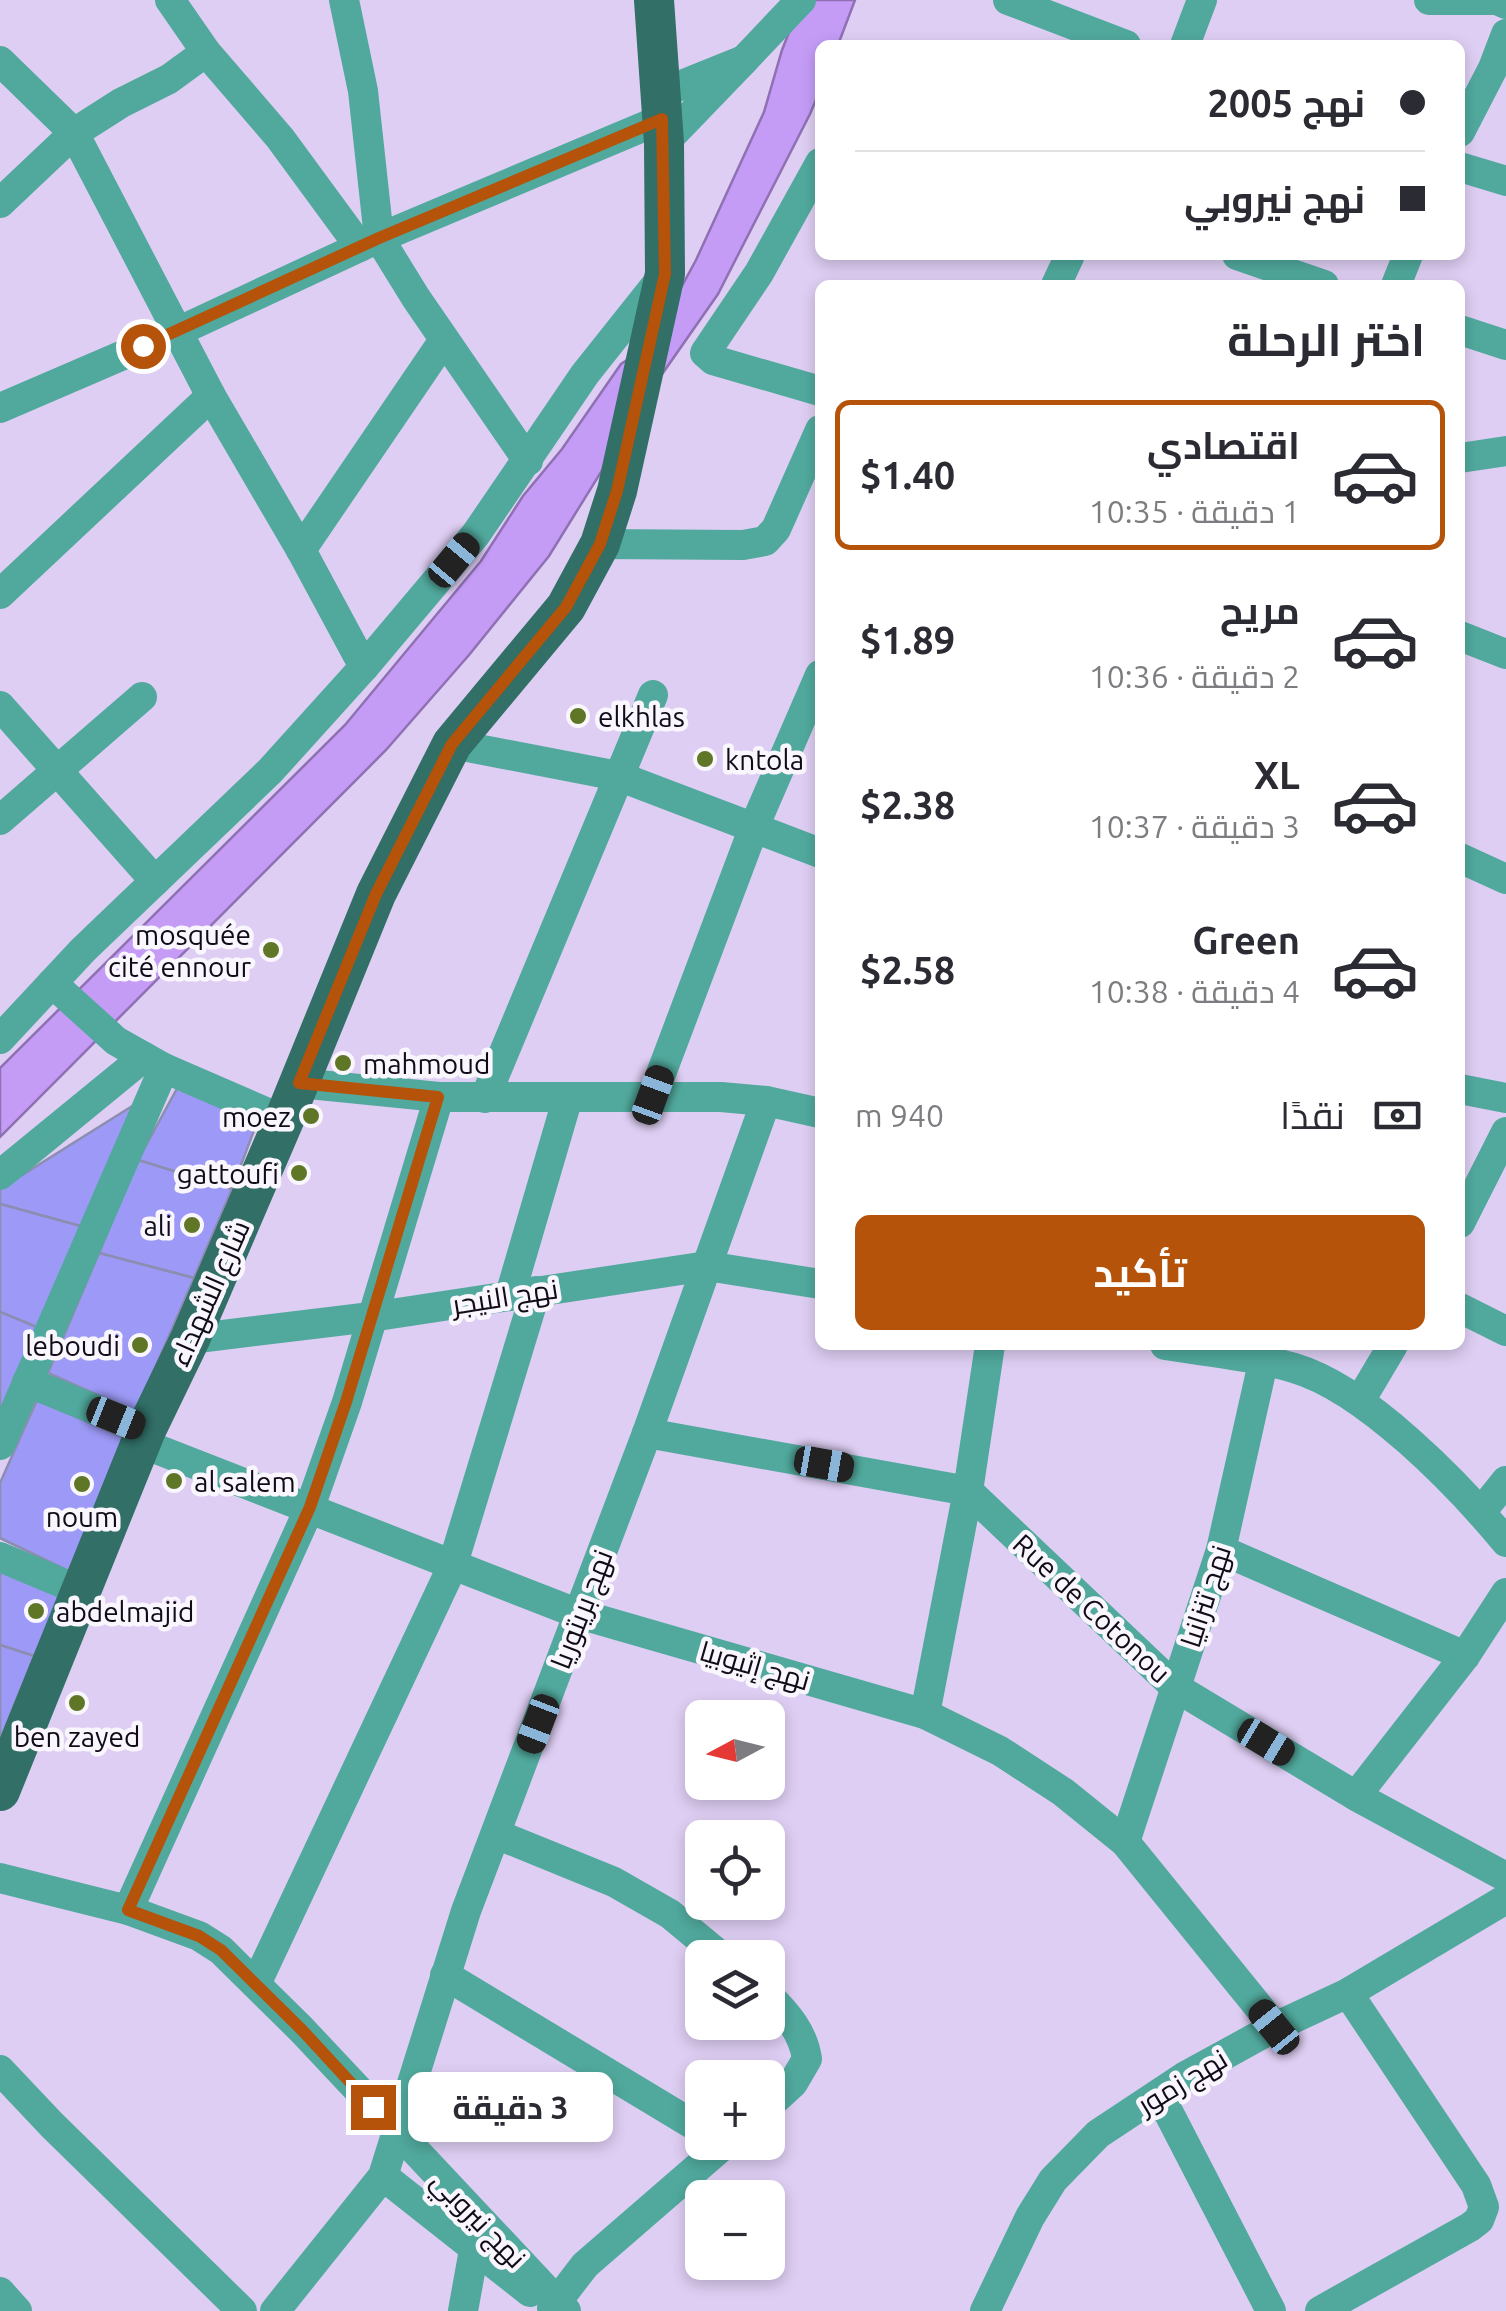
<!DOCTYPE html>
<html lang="ar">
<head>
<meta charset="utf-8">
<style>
	:root { --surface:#fff; --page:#f7f7f7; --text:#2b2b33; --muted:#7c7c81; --line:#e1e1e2; --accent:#b45309 }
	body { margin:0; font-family:Ubuntu,Cairo,sans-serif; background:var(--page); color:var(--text); direction:rtl; height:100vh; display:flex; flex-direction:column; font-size:38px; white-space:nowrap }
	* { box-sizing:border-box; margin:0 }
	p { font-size:32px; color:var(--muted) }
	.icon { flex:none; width:55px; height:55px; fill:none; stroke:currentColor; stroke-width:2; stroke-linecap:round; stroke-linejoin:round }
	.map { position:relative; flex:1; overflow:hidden; direction:ltr }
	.sheet { position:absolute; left:815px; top:280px; width:650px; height:1070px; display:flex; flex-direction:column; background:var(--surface); border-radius:15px; box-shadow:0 5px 15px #0003; direction:rtl }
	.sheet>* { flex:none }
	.banner { position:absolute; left:815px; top:40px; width:650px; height:220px; border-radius:15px; box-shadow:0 5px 15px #0003; direction:rtl; display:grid; align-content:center; height:220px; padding:0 40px; background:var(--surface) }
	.needle { width:65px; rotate:263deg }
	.tools { position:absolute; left:685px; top:1700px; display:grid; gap:20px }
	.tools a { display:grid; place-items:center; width:100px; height:100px; border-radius:15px; background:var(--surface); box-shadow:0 5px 15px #0003; font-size:50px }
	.end { position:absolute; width:45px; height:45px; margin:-22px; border:12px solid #b45309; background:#fff; box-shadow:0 0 0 5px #fff }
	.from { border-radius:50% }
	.bubble { position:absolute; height:70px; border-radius:15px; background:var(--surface); box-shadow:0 5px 15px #0003; font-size:32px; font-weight:700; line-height:70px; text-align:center; direction:rtl }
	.car { position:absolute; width:30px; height:60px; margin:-30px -15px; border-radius:12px; box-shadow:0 0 8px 2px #0007; background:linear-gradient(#222 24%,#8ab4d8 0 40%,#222 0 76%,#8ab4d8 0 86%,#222 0) }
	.banner b { display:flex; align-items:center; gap:35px; height:95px; font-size:38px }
	.banner b+b { border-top:2px solid var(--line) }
	.banner i { width:25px; height:25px; background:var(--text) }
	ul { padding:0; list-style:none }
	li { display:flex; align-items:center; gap:30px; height:150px; margin:0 20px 15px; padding:0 20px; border:5px solid transparent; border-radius:15px }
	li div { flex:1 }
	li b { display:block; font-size:38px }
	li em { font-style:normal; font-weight:700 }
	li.current { border-color:var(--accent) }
	li>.icon { width:90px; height:90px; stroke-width:1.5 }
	h2 { padding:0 40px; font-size:45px; line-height:120px }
	.pay { display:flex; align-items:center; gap:25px; height:110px; padding:0 40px; font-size:38px }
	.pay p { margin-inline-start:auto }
	.button { display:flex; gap:20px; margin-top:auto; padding:20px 40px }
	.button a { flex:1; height:115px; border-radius:15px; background:var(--accent); color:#fff; font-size:40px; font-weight:700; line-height:115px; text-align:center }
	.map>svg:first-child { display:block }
</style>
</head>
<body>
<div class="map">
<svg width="1506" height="2311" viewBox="0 0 1506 2311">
	<rect width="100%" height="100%" fill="#decef3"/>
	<polygon fill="#c49cf6" stroke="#8e70b3" stroke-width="2.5" points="802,0 855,0 838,45 820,45 820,90 810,114 718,294 658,380 549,556 469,655 386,750 0,1137 0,1068 345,725 481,561 523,496 562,449 621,364 650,345 696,260 764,112 782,50"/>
	<g fill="#9d9af7" stroke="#8c8db0" stroke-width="2.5">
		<polygon points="179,1085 256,1125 232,1189 138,1160"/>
		<polygon points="145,1098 84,1227 0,1204 0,1189"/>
		<polygon points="138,1160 232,1189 194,1278 99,1253"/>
		<polygon points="0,1204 84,1227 39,1328 0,1312"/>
		<polygon points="99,1253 194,1278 136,1412 48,1373"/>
		<polygon points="0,1312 39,1328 0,1417"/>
		<polygon points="37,1400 132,1441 75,1574 0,1538 0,1483"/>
		<polygon points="0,1571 62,1595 34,1656 0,1645"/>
		<polygon points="0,1645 34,1656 0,1740"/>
	</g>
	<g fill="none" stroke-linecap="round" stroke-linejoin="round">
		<g stroke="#51a99d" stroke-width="30">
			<polyline points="170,0 206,52 280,138 360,247"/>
			<polyline points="344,0 363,91 379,238 416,298 528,461"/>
			<polyline points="1008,0 1126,45"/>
			<polyline points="1429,0 1497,0 1506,4"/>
			<polyline points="1185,45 1202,0"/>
			<polyline points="744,60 801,0"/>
			<polyline points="0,61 74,133 211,396 301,550 364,667"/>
			<polyline points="662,93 744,60 664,143"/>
			<polyline points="1460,132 1493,68 1506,34"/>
			<polyline points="820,163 759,273 705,353 713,360 820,391"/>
			<polyline points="1460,167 1506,181"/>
			<polyline points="0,203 74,133 121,103 169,79 206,52"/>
			<polyline points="1237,255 1324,285"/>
			<polyline points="1056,285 1070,255"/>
			<polyline points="1396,285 1408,255"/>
			<polyline points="1460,330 1506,345"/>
			<polyline points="0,408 179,331 379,238 662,119"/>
			<polyline points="1460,458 1506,451"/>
			<polyline points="600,544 743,545 765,541 776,529 820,430"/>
			<polyline points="301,550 444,340"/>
			<polyline points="0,594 211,396"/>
			<polyline points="1460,636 1506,654"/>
			<polyline points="0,706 155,881"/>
			<polyline points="452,744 618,776 820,853"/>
			<polyline points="0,820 142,697"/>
			<polyline points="1460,858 1506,879"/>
			<polyline points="52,983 116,1041 164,1068 284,1120"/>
			<polyline points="0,1039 83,950 270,771 364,667 476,534 585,374 663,276"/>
			<polyline points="299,1083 439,1097 721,1097 766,1101 820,1113"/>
			<polyline points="1460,1089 1506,1098"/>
			<polyline points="653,1095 754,827 820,675"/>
			<polyline points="485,1098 653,695"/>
			<polyline points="0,1175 144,1057"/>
			<polyline points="1460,1223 1506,1132"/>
			<polyline points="510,1295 568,1097"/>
			<polyline points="1460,1308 1506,1331"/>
			<polyline points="190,1339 371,1317 707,1266 820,1284"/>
			<path d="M 1165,1345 C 1208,1352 1253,1356 1294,1368 C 1366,1389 1458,1484 1506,1542"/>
			<polyline points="27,1382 146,1430"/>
			<polyline points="1361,1399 1393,1345"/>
			<polyline points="647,1433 968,1491 1175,1687 1356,1796 1506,1877"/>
			<polyline points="141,1443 579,1614 925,1714 1000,1751 1063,1792 1125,1842 1275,2027"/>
			<polyline points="0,1445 164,1068"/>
			<polyline points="1481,1512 1506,1481"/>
			<polyline points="1221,1550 1465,1656"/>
			<polyline points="0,1557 81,1591"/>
			<polyline points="925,1714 968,1491 990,1345"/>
			<polyline points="1356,1796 1465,1656 1506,1593"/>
			<polyline points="496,1834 614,1882 670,1914 723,1958"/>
			<polyline points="1125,1842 1221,1550 1267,1345"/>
			<polyline points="0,1878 128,1910 199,1936 221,1950 302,2030 566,2311"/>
			<polyline points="128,1910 310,1507 347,1402 439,1097"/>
			<polyline points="445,1975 702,2130"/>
			<polyline points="256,1984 452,1567 536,1291"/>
			<path d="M 768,1995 C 787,2014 803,2032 807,2059 L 793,2083 L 768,2106"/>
			<polyline points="0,2070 52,2125 242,2311"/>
			<polyline points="1159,2094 1271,2311"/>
			<polyline points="383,2176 530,2292"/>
			<polyline points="0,2292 17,2311"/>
			<polyline points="552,2308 585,2265 727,2142"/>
			<polyline points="275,2311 383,2176 466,1911 647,1433 766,1101"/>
			<polyline points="463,2311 474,2250"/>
			<polyline points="985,2311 1030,2217 1053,2180 1098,2134 1184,2077 1275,2027 1348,1993 1506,1899"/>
			<polyline points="1320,2311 1470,2227 1479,2220 1484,2207 1476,2185 1348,1993"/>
		</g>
		<polyline stroke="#316f67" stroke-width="40" points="0,1791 146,1430 190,1339 284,1120 376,894 452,744 566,607 600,544 617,491 665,274 664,143 654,0"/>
	</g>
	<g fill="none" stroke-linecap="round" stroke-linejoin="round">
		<polyline stroke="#b45309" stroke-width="12" points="143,346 379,238 662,119 665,274 617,491 600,544 566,607 452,744 376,894 299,1083 438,1097 346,1402 310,1507 128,1910 199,1936 221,1950 302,2030 373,2107"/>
	</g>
	<g fill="#5f7627" stroke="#f9f6fd" stroke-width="4">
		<circle cx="578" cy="716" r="10"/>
		<circle cx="705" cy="759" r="10"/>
		<circle cx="271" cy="950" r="10"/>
		<circle cx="343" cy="1063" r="10"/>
		<circle cx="311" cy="1116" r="10"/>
		<circle cx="299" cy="1173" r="10"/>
		<circle cx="192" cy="1225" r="10"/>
		<circle cx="140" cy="1345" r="10"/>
		<circle cx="174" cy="1481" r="10"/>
		<circle cx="82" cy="1484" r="10"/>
		<circle cx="36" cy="1611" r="10"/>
		<circle cx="77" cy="1703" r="10"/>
	</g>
	<g text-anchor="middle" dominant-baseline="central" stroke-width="9" stroke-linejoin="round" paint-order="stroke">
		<g font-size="28" fill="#100b17" stroke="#f9f6fd" text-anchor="start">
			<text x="598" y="716">elkhlas</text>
			<text x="725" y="759">kntola</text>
			<text x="251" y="934" text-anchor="end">mosquée<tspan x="251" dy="32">cité ennour</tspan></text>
			<text x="363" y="1063">mahmoud</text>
			<text x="291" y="1116" text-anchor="end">moez</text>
			<text x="279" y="1173" text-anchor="end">gattoufi</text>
			<text x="172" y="1225" text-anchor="end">ali</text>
			<text x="120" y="1345" text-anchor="end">leboudi</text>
			<text x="194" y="1481">al salem</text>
			<text x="82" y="1516" text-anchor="middle">noum</text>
			<text x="56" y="1611">abdelmajid</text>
			<text x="77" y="1736" text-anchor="middle">ben zayed</text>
		</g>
		<g font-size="28" fill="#100b17" stroke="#f9f6fd">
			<text transform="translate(209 1293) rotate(-66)">شارع الشهداء</text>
			<text transform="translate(505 1296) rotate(-9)">نهج النيجر</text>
			<text transform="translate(1205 1596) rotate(-72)">نهج تنزانيا</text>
			<text transform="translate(1092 1608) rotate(43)">Rue de Cotonou</text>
			<text transform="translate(581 1609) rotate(-69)">نهج بريتوريا</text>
			<text transform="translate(755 1665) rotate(16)">نهج إثيوبيا</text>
			<text transform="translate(1182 2081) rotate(-31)">نهج زمور</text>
			<text transform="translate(479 2219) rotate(46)">نهج نيروبي</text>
		</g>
	</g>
</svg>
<div class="tools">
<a><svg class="needle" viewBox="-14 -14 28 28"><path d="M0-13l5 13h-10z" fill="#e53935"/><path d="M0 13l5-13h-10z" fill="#7c7c81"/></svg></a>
<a><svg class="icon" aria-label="locate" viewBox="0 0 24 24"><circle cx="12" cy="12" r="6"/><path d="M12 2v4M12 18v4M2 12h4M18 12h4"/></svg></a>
<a><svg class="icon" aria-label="layers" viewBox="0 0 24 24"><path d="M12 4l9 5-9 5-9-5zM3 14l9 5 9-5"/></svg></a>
<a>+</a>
<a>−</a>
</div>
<i class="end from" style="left:143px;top:346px"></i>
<i class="end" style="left:373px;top:2107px"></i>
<div class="bubble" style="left:408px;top:2072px;width:205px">3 دقيقة</div>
<i class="car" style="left:454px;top:560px;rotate:40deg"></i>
<i class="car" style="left:653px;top:1095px;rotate:20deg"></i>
<i class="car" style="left:116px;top:1418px;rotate:112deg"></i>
<i class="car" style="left:824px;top:1464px;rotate:100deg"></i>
<i class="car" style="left:538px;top:1724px;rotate:201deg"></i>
<i class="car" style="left:1266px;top:1742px;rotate:121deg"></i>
<i class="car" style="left:1274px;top:2027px;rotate:321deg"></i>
<div class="banner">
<b><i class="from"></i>نهج 2005</b>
<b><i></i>نهج نيروبي</b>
</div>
<section class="sheet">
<h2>اختر الرحلة</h2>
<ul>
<li class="current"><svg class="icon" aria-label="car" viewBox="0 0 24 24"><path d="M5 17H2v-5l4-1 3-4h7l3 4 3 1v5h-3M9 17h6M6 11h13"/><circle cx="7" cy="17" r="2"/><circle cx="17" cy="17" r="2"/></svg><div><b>اقتصادي</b><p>1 دقيقة · 10:35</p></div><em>$1.40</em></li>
<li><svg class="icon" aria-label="car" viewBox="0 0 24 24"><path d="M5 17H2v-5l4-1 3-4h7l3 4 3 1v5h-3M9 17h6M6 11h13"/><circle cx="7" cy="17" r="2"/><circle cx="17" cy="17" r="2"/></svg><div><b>مريح</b><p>2 دقيقة · 10:36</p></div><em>$1.89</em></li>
<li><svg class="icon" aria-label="car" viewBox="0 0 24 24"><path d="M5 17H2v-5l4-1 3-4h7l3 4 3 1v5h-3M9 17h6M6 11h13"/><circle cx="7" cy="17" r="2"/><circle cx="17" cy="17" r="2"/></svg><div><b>XL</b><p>3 دقيقة · 10:37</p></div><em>$2.38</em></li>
<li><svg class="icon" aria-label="car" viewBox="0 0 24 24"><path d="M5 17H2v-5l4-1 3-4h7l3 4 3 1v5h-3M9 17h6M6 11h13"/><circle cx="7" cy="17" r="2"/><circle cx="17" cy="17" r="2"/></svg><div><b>Green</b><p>4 دقيقة · 10:38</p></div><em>$2.58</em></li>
</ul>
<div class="pay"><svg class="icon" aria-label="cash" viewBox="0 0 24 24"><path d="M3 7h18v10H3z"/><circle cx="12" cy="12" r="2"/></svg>نقدًا<p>940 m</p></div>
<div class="button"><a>تأكيد</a></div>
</section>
</div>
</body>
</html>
